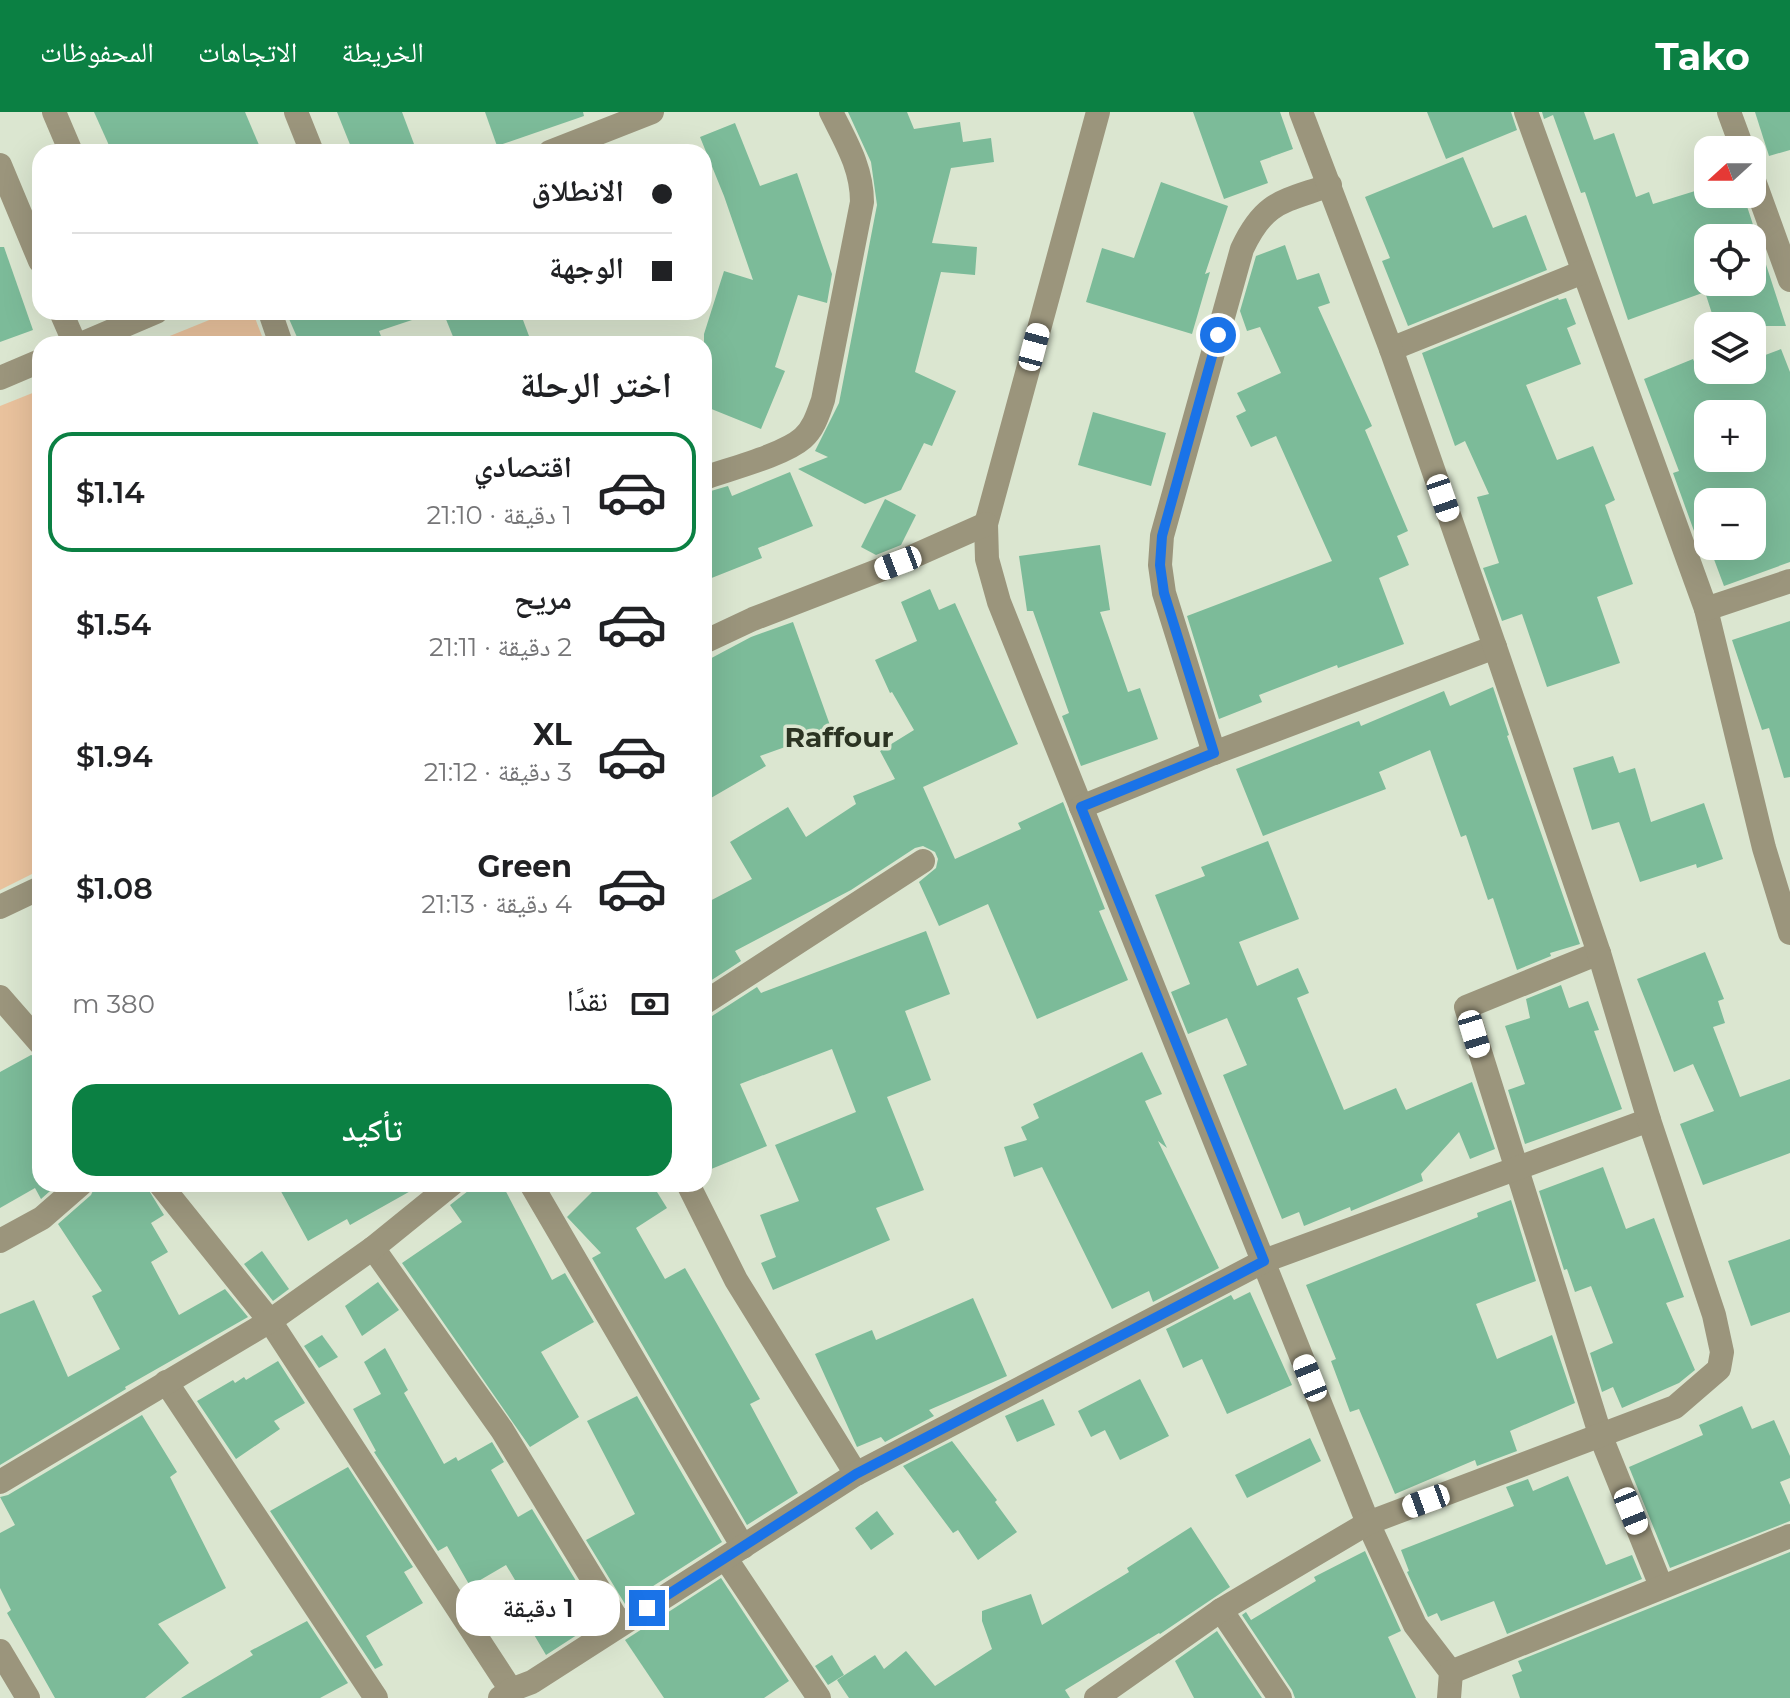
<!DOCTYPE html>
<html lang="ar">
<head>
<meta charset="utf-8">
<style>
	:root { --surface:#fff; --page:#f2f2f2; --text:#202124; --muted:#757577; --line:#e0e0e0; --accent:#0b8043 }
	body { margin:0; font-family:Montserrat,"Noto Naskh Arabic",sans-serif; background:var(--page); color:var(--text); direction:rtl; height:100vh; display:flex; flex-direction:column; font-size:30px; white-space:nowrap }
	* { box-sizing:border-box; margin:0 }
	p { font-size:26px; color:var(--muted) }
	.icon { flex:none; width:44px; height:44px; fill:none; stroke:currentColor; stroke-width:2; stroke-linecap:round; stroke-linejoin:round }
	.map { position:relative; flex:1; overflow:hidden; direction:ltr }
	.drawer { position:absolute; left:32px; top:224px; width:680px; height:856px; display:flex; flex-direction:column; background:var(--surface); border-radius:24px; box-shadow:0 8px 32px #0002; direction:rtl }
	.drawer>* { flex:none }
	.guide { position:absolute; left:32px; top:32px; width:680px; height:176px; border-radius:24px; box-shadow:0 8px 32px #0002; direction:rtl; display:grid; align-content:center; height:176px; padding:0 40px; background:var(--surface) }
	.needle { width:52px; rotate:249deg }
	.buttons { position:absolute; left:1694px; top:24px; display:grid; gap:16px }
	.buttons a { display:grid; place-items:center; width:72px; height:72px; border-radius:16px; background:var(--surface); box-shadow:0 8px 32px #0002; font-size:40px }
	.end { position:absolute; width:36px; height:36px; margin:-18px; border:10px solid #1a73e8; background:#fff; box-shadow:0 0 0 4px #fff }
	.from { border-radius:50% }
	.bubble { position:absolute; height:56px; border-radius:24px; background:var(--surface); box-shadow:0 8px 32px #0002; font-size:26px; font-weight:600; line-height:56px; text-align:center; direction:rtl }
	.car { position:absolute; width:24px; height:48px; margin:-24px -12px; border-radius:10px; box-shadow:0 0 6px 2px #0007; background:linear-gradient(#fff 24%,#345 0 40%,#fff 0 76%,#345 0 86%,#fff 0) }
	.guide b { display:flex; align-items:center; gap:28px; height:76px; font-size:30px }
	.guide b+b { border-top:2px solid var(--line) }
	.guide i { width:20px; height:20px; background:var(--text) }
	ul { padding:0; list-style:none }
	li { display:flex; align-items:center; gap:24px; height:120px; margin:0 16px 12px; padding:0 24px; border:4px solid transparent; border-radius:24px }
	li div { flex:1 }
	li b { display:block; font-size:30px }
	li em { font-style:normal; font-weight:600 }
	li.selected { border-color:var(--accent) }
	li>.icon { width:72px; height:72px; stroke-width:1.5 }
	h2 { padding:0 40px; font-size:36px; line-height:96px }
	.pay { display:flex; align-items:center; gap:20px; height:88px; padding:0 40px; font-size:30px }
	.pay p { margin-inline-start:auto }
	.button { display:flex; gap:16px; margin-top:auto; padding:16px 40px }
	.button a { flex:1; height:92px; border-radius:24px; background:var(--accent); color:#fff; font-size:32px; font-weight:600; line-height:92px; text-align:center }
	header { display:flex; align-items:center; gap:48px; box-sizing:border-box; height:112px; padding:0 40px; background:var(--accent); color:#fff }
	header strong { font-size:38px }
	nav { display:flex; gap:44px; margin-inline-start:auto; font-size:28px }
	.map>svg:first-child { display:block }
</style>
</head>
<body>
<header>
<strong>Tako</strong>
<nav><a>الخريطة</a><a>الاتجاهات</a><a>المحفوظات</a></nav>
</header>
<div class="map">
<svg width="1790" height="1586" viewBox="0 0 1790 1586">
	<rect width="100%" height="100%" fill="#dbe6d0"/>
	<g fill="#e9c29d">
		<polygon points="229,200 243,200 255,206 265,232 150,232"/>
		<polygon points="40,278 40,758 0,778 0,294"/>
	</g>
	<g fill="#7cbb99" fill-rule="evenodd">
		<polygon points="94,0 245,0 262,40 112,40"/>
		<polygon points="337,0 402,0 417,40 353,40"/>
		<polygon points="485,0 583,0 584,4 497,34"/>
		<polygon points="848,0 907,0 914,17 960,10 963,30 991,26 994,50 951,56 932,131 977,135 975,163 941,160 915,260 956,279 932,334 924,331 901,378 865,392 798,357 828,345 815,339 839,291 877,93 871,50"/>
		<polygon points="1193,0 1280,0 1293,37 1260,49 1268,71 1224,87"/>
		<polygon points="1427,0 1511,0 1517,18 1446,47"/>
		<path d="M 1542,0 L 1584,0 L 1594,28 L 1614,21 L 1636,85 L 1649,80 L 1653,92 L 1708,75 L 1708,82 L 1743,82 L 1786,214 L 1716,214 L 1705,180 L 1628,208 L 1585,80 L 1581,81 L 1553,3 L 1544,7 ZM 1708,126 L 1752,126 L 1752,170 L 1708,170 Z"/>
		<polygon points="1755,0 1790,0 1790,38 1769,44"/>
		<polygon points="735,11 760,74 797,61 832,162 827,191 798,183 775,255 785,259 761,317 704,294 704,222 724,159 753,168 724,84 700,25"/>
		<polygon points="1463,45 1493,116 1526,103 1547,158 1408,214 1382,149 1390,146 1365,85"/>
		<polygon points="1161,70 1228,94 1205,162 1210,160 1192,222 1086,190 1102,136 1134,146"/>
		<polygon points="1285,133 1297,168 1319,161 1330,191 1318,195 1372,314 1365,318 1408,419 1397,424 1409,453 1379,466 1404,532 1338,556 1337,553 1259,583 1262,590 1219,607 1187,504 1332,449 1276,324 1251,335 1236,304 1246,299 1237,281 1281,261 1260,215 1247,219 1240,199 1256,144"/>
		<polygon points="0,135 4,135 33,218 0,230"/>
		<polygon points="1558,186 1559,188 1566,186 1576,212 1567,216 1581,252 1526,273 1557,348 1593,334 1615,388 1605,393 1633,472 1597,485 1620,551 1547,575 1522,502 1502,509 1483,456 1499,451 1477,385 1489,382 1465,329 1455,334 1422,241"/>
		<polygon points="286,200 423,200 424,204 379,219 384,232 300,232"/>
		<polygon points="443,200 520,200 532,232 456,232"/>
		<path d="M 1781,237 L 1790,260 L 1790,450 L 1724,474 L 1709,434 L 1752,434 L 1752,390 L 1708,390 L 1708,431 L 1702,416 L 1694,419 L 1673,361 L 1679,359 L 1644,267 L 1693,247 L 1702,268 L 1728,258 L 1752,258 L 1752,248 ZM 1708,302 L 1752,302 L 1752,346 L 1708,346 Z"/>
		<polygon points="1093,300 1166,321 1151,374 1078,353"/>
		<polygon points="790,360 813,414 758,436 762,446 704,469 704,381 728,374 732,384"/>
		<polygon points="885,387 916,403 901,433 876,443 861,435"/>
		<polygon points="1100,433 1110,498 1100,500 1128,580 1140,576 1158,627 1081,654 1062,604 1069,601 1033,499 1027,499 1019,444"/>
		<polygon points="930,477 939,498 955,491 1018,632 923,675 955,747 1021,717 1018,711 1063,690 1105,797 1099,799 1128,868 1037,907 988,792 939,814 919,770 936,756 938,747 935,740 923,734 915,736 851,778 735,839 741,849 704,873 704,792 752,767 730,730 788,695 806,725 856,692 853,684 895,667 880,639 914,618 892,580 890,581 875,548 917,529 901,490"/>
		<polygon points="1790,509 1790,665 1784,666 1769,616 1762,618 1732,528"/>
		<polygon points="793,510 831,616 816,624 760,644 766,654 704,690 704,550 751,525"/>
		<polygon points="1493,575 1509,623 1507,624 1580,832 1550,841 1551,844 1517,858 1493,786 1488,788 1466,723 1461,725 1430,638 1379,660 1386,677 1263,724 1236,657 1359,609 1361,614 1444,579 1450,594"/>
		<polygon points="1613,644 1619,661 1635,656 1651,710 1704,691 1723,747 1697,756 1696,752 1640,770 1619,710 1592,718 1573,656"/>
		<polygon points="1268,729 1299,807 1239,830 1257,874 1298,856 1309,881 1297,886 1344,998 1396,976 1406,998 1472,970 1495,1037 1470,1047 1459,1020 1421,1062 1423,1069 1351,1099 1350,1095 1304,1114 1299,1100 1282,1107 1223,963 1247,953 1227,906 1188,922 1171,880 1190,872 1155,783 1205,764 1201,755"/>
		<polygon points="926,819 950,882 905,899 931,968 887,985 924,1078 876,1096 890,1128 773,1178 761,1151 776,1145 760,1103 799,1089 775,1033 856,1000 832,937 740,972 767,1034 704,1060 704,906 712,904 757,875 761,881"/>
		<polygon points="1705,840 1724,887 1718,889 1725,911 1713,915 1740,985 1790,967 1790,1041 1703,1073 1680,1012 1714,999 1693,952 1674,960 1637,867"/>
		<polygon points="1561,873 1569,896 1588,889 1599,918 1594,919 1622,997 1525,1032 1508,978 1525,972 1505,914 1530,906 1526,887"/>
		<polygon points="1142,940 1162,982 1145,989 1167,1036 1158,1029 1219,1156 1153,1190 1149,1179 1112,1197 1042,1055 1014,1065 1004,1035 1027,1028 1021,1015 1039,1006 1033,992"/>
		<polygon points="31,943 40,946 40,1072 58,1072 41,1087 35,1076 0,1096 0,960"/>
		<polygon points="1603,1055 1626,1117 1654,1106 1684,1185 1666,1191 1695,1258 1679,1271 1622,1296 1613,1275 1602,1280 1590,1241 1613,1231 1591,1174 1575,1180 1567,1157 1564,1158 1539,1079"/>
		<polygon points="96,1072 145,1072 164,1103 151,1111 168,1140 151,1150 179,1203 225,1177 248,1205 125,1275 126,1277 0,1353 0,1202 34,1188 68,1265 120,1237 92,1184 102,1179 58,1112 91,1083"/>
		<polygon points="277,1072 423,1072 350,1113 347,1107 308,1129"/>
		<polygon points="477,1072 502,1072 552,1168 565,1161 594,1210 541,1240 579,1305 530,1335 402,1151 462,1110 450,1093"/>
		<polygon points="603,1072 652,1072 667,1096 636,1116 665,1167 685,1156 760,1287 750,1292 798,1381 747,1413 592,1146 601,1141 567,1105 596,1076"/>
		<polygon points="1511,1088 1536,1169 1476,1192 1497,1247 1552,1223 1575,1291 1510,1319 1517,1339 1477,1354 1475,1348 1395,1382 1359,1297 1350,1300 1331,1249 1336,1247 1306,1173 1478,1105 1477,1101"/>
		<polygon points="1790,1127 1790,1200 1751,1214 1728,1149"/>
		<polygon points="262,1139 289,1177 273,1189 244,1152"/>
		<polygon points="378,1170 399,1198 362,1224 345,1194"/>
		<polygon points="1250,1180 1292,1273 1227,1302 1202,1247 1183,1256 1166,1217 1231,1183 1234,1188"/>
		<polygon points="973,1186 1007,1264 929,1298 934,1304 885,1330 881,1325 857,1335 815,1242 872,1218 876,1228"/>
		<polygon points="322,1223 338,1245 319,1256 304,1234"/>
		<polygon points="385,1236 408,1278 404,1281 444,1352 456,1345 458,1349 492,1330 504,1350 491,1358 518,1405 532,1397 600,1508 546,1543 533,1521 543,1515 506,1453 470,1474 447,1434 438,1439 374,1340 376,1339 353,1297 381,1282 364,1250"/>
		<polygon points="278,1249 305,1291 274,1309 280,1317 236,1347 197,1289 233,1268 235,1271 244,1265 246,1268"/>
		<polygon points="1140,1267 1169,1324 1120,1348 1105,1318 1091,1325 1078,1299"/>
		<polygon points="637,1284 722,1430 625,1492 586,1428 635,1402 587,1309"/>
		<polygon points="1043,1287 1055,1313 1017,1330 1005,1304"/>
		<polygon points="1742,1294 1752,1317 1774,1308 1790,1344 1790,1366 1780,1370 1790,1393 1790,1409 1670,1456 1629,1355 1703,1323 1699,1313"/>
		<polygon points="142,1303 177,1360 170,1365 226,1476 158,1512 189,1551 145,1586 55,1586 7,1501 11,1498 0,1476 0,1421 15,1413 0,1385 8,1383"/>
		<polygon points="1310,1326 1321,1349 1247,1386 1235,1363"/>
		<polygon points="952,1329 997,1388 995,1390 1017,1420 978,1448 958,1418 953,1421 903,1354"/>
		<polygon points="348,1355 413,1455 404,1460 423,1491 366,1524 383,1553 375,1557 270,1399"/>
		<polygon points="1568,1364 1606,1453 1632,1443 1642,1467 1507,1522 1494,1489 1441,1509 1437,1501 1428,1505 1407,1460 1409,1459 1401,1438 1514,1394 1506,1375 1528,1367 1533,1379"/>
		<polygon points="877,1399 894,1422 871,1438 855,1416"/>
		<polygon points="1191,1415 1230,1475 1160,1522 1159,1521 1065,1578 1070,1586 849,1586 837,1568 875,1543 884,1557 906,1539 935,1574 992,1537 982,1509 982,1499 1031,1482 1042,1513 1129,1460 1127,1456"/>
		<polygon points="1365,1439 1401,1519 1388,1525 1416,1586 1295,1586 1292,1578 1242,1503 1246,1500 1251,1508 1316,1469 1314,1465"/>
		<polygon points="1790,1440 1790,1586 1520,1586 1512,1563 1522,1559 1518,1549"/>
		<polygon points="721,1466 789,1569 764,1586 664,1586 625,1528"/>
		<polygon points="307,1509 348,1571 320,1586 181,1586 253,1543 250,1539"/>
		<polygon points="1217,1519 1262,1586 1194,1586 1175,1549"/>
		<polygon points="832,1543 844,1563 828,1573 815,1554"/>
	</g>
	<g fill="none" stroke-linecap="round" stroke-linejoin="round">
		<g stroke="#9b957c" stroke-width="24">
			<polyline points="54,0 71,40"/>
			<polyline points="296,0 312,40"/>
			<polyline points="1098,0 986,412 987,447 999,490 1368,1411 1415,1513 1451,1560 1449,1586"/>
			<polyline points="1526,0 1706,497 1764,736 1790,821"/>
			<polyline points="1729,0 1743,38"/>
			<polyline points="550,40 652,0"/>
			<polyline points="0,53 40,149"/>
			<polyline points="1752,63 1790,168"/>
			<polyline points="61,200 75,232"/>
			<polyline points="270,200 281,232"/>
			<polyline points="81,232 156,200"/>
			<polyline points="1391,237 1583,160"/>
			<polyline points="0,266 40,249"/>
			<path d="M 704,366 C 729,357 784,343 803,326 C 814,316 818,302 823,288 L 862,90 C 862,56 846,30 831,0"/>
			<polyline points="1706,497 1790,469"/>
			<polyline points="704,530 753,507 898,451 986,412"/>
			<path d="M 1214,641 L 1164,481 L 1160,453 L 1162,424 L 1242,137 C 1265,88 1283,90 1330,73"/>
			<polyline points="1081,695 1214,641 1495,535"/>
			<polyline points="0,795 40,776"/>
			<polyline points="1599,841 1466,895 1601,1325 1661,1474"/>
			<polyline points="0,885 40,931"/>
			<polyline points="704,891 923,749"/>
			<polyline points="160,1072 270,1209 511,1578"/>
			<polyline points="531,1072 743,1435"/>
			<polyline points="688,1072 736,1168 856,1362"/>
			<polyline points="0,1129 42,1106 81,1072"/>
			<polyline points="373,1136 502,1318 620,1512"/>
			<polyline points="166,1270 376,1586"/>
			<polyline points="0,1370 270,1209 373,1136 452,1072"/>
			<polyline points="726,1447 819,1586"/>
			<polyline points="1221,1498 1280,1586"/>
			<polyline points="0,1539 28,1586"/>
			<polyline points="1451,1560 1790,1424"/>
			<polyline points="500,1586 511,1578 532,1570 856,1362 1264,1149 1649,1008"/>
			<polyline points="1096,1586 1221,1498 1368,1411 1675,1295 1719,1257 1722,1240 1714,1203 1649,1008 1599,841 1495,535 1391,237 1301,0"/>
		</g>
	</g>
	<g fill="none" stroke-linecap="round" stroke-linejoin="round">
		<polyline stroke="#1a73e8" stroke-width="10" points="647,1496 856,1362 1264,1149 1081,695 1214,641 1164,481 1160,453 1162,424 1218,223"/>
	</g>
	<g text-anchor="middle" dominant-baseline="central" stroke-width="7" stroke-linejoin="round" paint-order="stroke">
		<g font-size="28" font-weight="bold" fill="#2c3423" stroke="#dbe6d0">
			<text x="839" y="625">Raffour</text>
		</g>
	</g>
</svg>
<div class="buttons">
<a><svg class="needle" viewBox="-14 -14 28 28"><path d="M0-13l5 13h-10z" fill="#e53935"/><path d="M0 13l5-13h-10z" fill="#757577"/></svg></a>
<a><svg class="icon" aria-label="locate" viewBox="0 0 24 24"><circle cx="12" cy="12" r="6"/><path d="M12 2v4M12 18v4M2 12h4M18 12h4"/></svg></a>
<a><svg class="icon" aria-label="layers" viewBox="0 0 24 24"><path d="M12 4l9 5-9 5-9-5zM3 14l9 5 9-5"/></svg></a>
<a>+</a>
<a>−</a>
</div>
<i class="end from" style="left:1218px;top:223px"></i>
<i class="end" style="left:647px;top:1496px"></i>
<div class="bubble" style="left:456px;top:1468px;width:164px">1 دقيقة</div>
<i class="car" style="left:1034px;top:235px;rotate:15deg"></i>
<i class="car" style="left:1443px;top:386px;rotate:161deg"></i>
<i class="car" style="left:898px;top:451px;rotate:249deg"></i>
<i class="car" style="left:1474px;top:922px;rotate:163deg"></i>
<i class="car" style="left:1310px;top:1266px;rotate:338deg"></i>
<i class="car" style="left:1426px;top:1389px;rotate:250deg"></i>
<i class="car" style="left:1631px;top:1399px;rotate:158deg"></i>
<div class="guide">
<b><i class="from"></i>الانطلاق</b>
<b><i></i>الوجهة</b>
</div>
<section class="drawer">
<h2>اختر الرحلة</h2>
<ul>
<li class="selected"><svg class="icon" aria-label="car" viewBox="0 0 24 24"><path d="M5 17H2v-5l4-1 3-4h7l3 4 3 1v5h-3M9 17h6M6 11h13"/><circle cx="7" cy="17" r="2"/><circle cx="17" cy="17" r="2"/></svg><div><b>اقتصادي</b><p>1 دقيقة · 21:10</p></div><em>$1.14</em></li>
<li><svg class="icon" aria-label="car" viewBox="0 0 24 24"><path d="M5 17H2v-5l4-1 3-4h7l3 4 3 1v5h-3M9 17h6M6 11h13"/><circle cx="7" cy="17" r="2"/><circle cx="17" cy="17" r="2"/></svg><div><b>مريح</b><p>2 دقيقة · 21:11</p></div><em>$1.54</em></li>
<li><svg class="icon" aria-label="car" viewBox="0 0 24 24"><path d="M5 17H2v-5l4-1 3-4h7l3 4 3 1v5h-3M9 17h6M6 11h13"/><circle cx="7" cy="17" r="2"/><circle cx="17" cy="17" r="2"/></svg><div><b>XL</b><p>3 دقيقة · 21:12</p></div><em>$1.94</em></li>
<li><svg class="icon" aria-label="car" viewBox="0 0 24 24"><path d="M5 17H2v-5l4-1 3-4h7l3 4 3 1v5h-3M9 17h6M6 11h13"/><circle cx="7" cy="17" r="2"/><circle cx="17" cy="17" r="2"/></svg><div><b>Green</b><p>4 دقيقة · 21:13</p></div><em>$1.08</em></li>
</ul>
<div class="pay"><svg class="icon" aria-label="cash" viewBox="0 0 24 24"><path d="M3 7h18v10H3z"/><circle cx="12" cy="12" r="2"/></svg>نقدًا<p>380 m</p></div>
<div class="button"><a>تأكيد</a></div>
</section>
</div>
</body>
</html>
